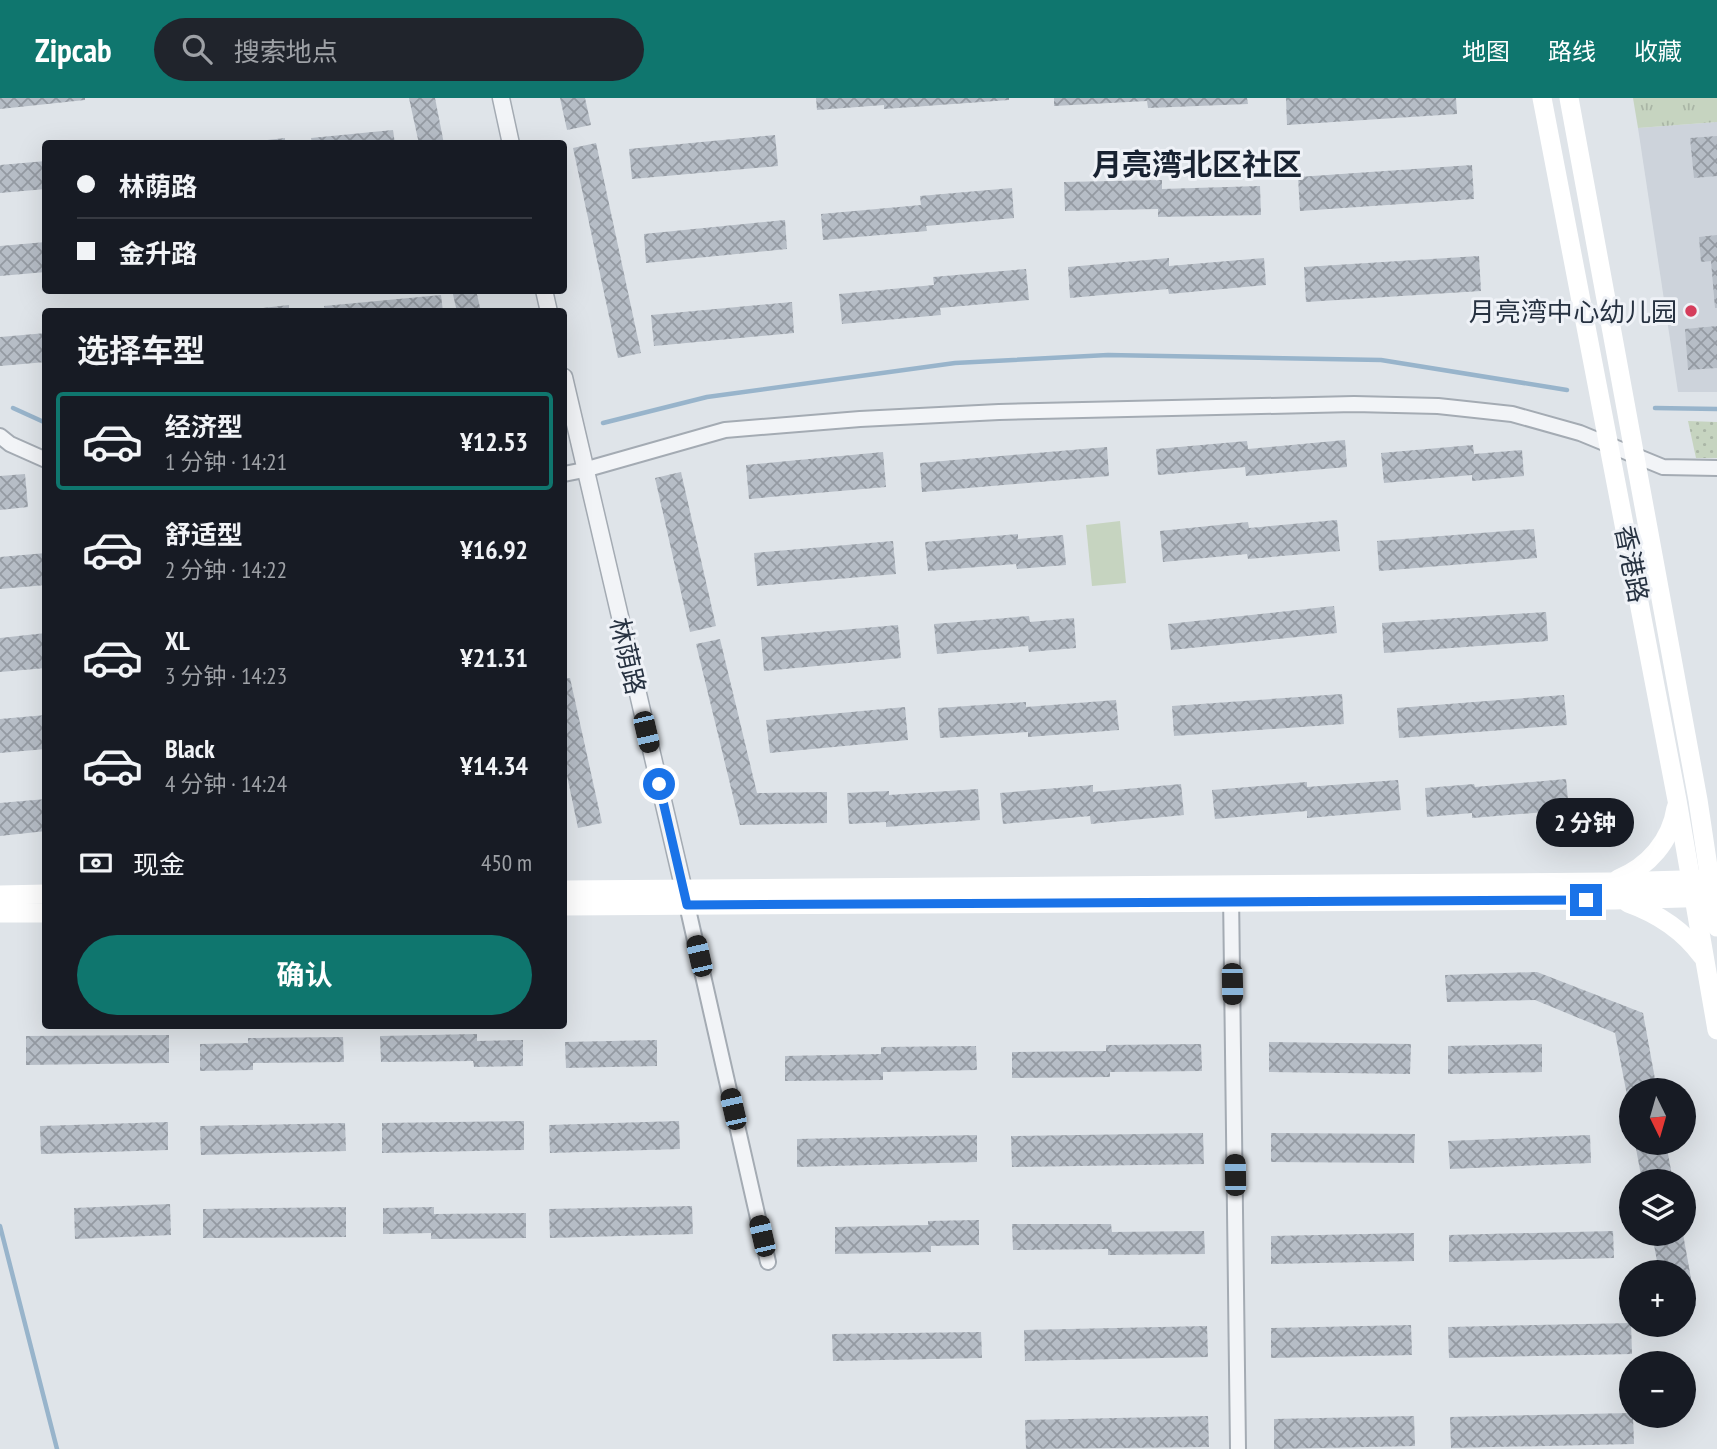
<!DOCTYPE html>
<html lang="zh">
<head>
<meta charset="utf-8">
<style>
	:root { --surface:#171b24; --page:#20242c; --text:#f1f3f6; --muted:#9ea1a6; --line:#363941; --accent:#0f766e }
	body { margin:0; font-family:"PT Sans Narrow","Noto Sans SC",sans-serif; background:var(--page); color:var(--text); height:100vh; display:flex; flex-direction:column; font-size:26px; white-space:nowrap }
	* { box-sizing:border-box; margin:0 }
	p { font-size:23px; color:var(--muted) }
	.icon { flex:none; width:38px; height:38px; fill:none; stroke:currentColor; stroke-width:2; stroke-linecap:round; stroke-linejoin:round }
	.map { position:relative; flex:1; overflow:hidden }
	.details { position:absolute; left:42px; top:210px; width:525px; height:721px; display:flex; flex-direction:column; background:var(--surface); border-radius:7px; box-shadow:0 7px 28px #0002 }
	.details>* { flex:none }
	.hud { position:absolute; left:42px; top:42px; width:525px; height:154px; border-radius:7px; box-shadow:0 7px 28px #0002; display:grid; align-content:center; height:154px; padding:0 35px; background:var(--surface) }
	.needle { width:46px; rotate:175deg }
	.buttons { position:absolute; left:1619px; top:980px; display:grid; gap:14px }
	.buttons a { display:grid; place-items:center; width:77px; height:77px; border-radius:50%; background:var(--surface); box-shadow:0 7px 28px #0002; font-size:35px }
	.end { position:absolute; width:32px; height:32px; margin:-16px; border:9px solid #1a73e8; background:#fff; box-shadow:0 0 0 4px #fff }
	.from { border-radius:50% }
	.bubble { position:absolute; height:49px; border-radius:24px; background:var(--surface); box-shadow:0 7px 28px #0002; font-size:23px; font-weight:700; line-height:49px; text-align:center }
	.car { position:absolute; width:21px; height:42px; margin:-21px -10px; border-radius:9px; box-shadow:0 0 5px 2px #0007; background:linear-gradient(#222 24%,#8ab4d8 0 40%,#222 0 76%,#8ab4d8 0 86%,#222 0) }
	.hud b { display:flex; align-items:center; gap:24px; height:66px; font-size:26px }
	.hud b+b { border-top:2px solid var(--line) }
	.hud i { width:18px; height:18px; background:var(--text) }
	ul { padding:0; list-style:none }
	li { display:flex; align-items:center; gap:21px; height:98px; margin:0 14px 10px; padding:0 21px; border:4px solid transparent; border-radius:7px }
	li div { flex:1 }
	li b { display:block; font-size:26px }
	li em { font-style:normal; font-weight:700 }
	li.active { border-color:var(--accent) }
	li>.icon { width:63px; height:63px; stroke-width:1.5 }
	h2 { padding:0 35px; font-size:32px; line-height:84px }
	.pay { display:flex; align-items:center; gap:18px; height:77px; padding:0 35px; font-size:26px }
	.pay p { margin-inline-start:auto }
	.action { display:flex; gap:14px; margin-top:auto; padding:14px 35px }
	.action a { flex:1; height:80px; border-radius:42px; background:var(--accent); color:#fff; font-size:28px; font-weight:700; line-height:80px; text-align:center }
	header { display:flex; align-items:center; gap:42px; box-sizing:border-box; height:98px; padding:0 35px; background:var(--accent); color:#fff }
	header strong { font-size:33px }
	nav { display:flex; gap:38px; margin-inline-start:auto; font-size:24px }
	.search { width:490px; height:63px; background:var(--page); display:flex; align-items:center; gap:18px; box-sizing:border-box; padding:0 24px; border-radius:38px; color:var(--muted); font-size:26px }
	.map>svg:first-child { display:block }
</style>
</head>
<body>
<header>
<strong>Zipcab</strong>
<div class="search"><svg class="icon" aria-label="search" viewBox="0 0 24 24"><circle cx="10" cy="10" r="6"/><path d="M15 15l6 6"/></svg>搜索地点</div>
<nav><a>地图</a><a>路线</a><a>收藏</a></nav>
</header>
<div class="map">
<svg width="1717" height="1351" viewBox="0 0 1717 1351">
	<defs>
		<pattern id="grass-dots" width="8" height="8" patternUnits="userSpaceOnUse" patternTransform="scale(1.75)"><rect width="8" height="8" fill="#c6d4c0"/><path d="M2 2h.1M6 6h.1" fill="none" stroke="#aab6a6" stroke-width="1.8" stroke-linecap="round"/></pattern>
		<pattern id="park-tufts" width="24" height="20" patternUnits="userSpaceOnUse" patternTransform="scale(1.75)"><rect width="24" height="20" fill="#c6d4c0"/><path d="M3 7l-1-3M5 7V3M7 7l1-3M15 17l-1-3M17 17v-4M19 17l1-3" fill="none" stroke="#aab6a6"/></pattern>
		<pattern id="building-cross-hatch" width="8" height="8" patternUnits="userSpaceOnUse" patternTransform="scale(1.75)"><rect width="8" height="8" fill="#b6bdc6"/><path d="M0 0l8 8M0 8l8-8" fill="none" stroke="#949aa2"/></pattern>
	</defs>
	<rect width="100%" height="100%" fill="#dfe4e9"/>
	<polygon fill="#cdd3db" points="1717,24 1717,294 1678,294 1638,30"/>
	<polygon fill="url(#grass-dots)" points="1688,323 1717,324 1717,360 1696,360"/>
	<polygon fill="url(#park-tufts)" points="1633,0 1717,0 1717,24 1638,30"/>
	<polygon fill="#c6d4c0" points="1120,423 1126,485 1092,488 1086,427"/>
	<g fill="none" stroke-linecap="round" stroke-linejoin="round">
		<g stroke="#98b4cb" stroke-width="4.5">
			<polyline points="13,310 46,325"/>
			<polyline points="1655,310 1717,311"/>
			<polyline points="603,325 707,299 955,265 1108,257 1381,262 1567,292"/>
			<polyline points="0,1128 57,1351"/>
		</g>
	</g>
	<g fill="url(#building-cross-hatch)">
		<polygon points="0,0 85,0 85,2 0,11"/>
		<polygon points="409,0 435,0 444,46 419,46"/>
		<polygon points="560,0 585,0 591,27 567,32"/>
		<polygon points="816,0 1009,0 1009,2 884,11 884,7 817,12"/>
		<polygon points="1054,0 1247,0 1248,6 1148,10 1147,3 1054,8"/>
		<polygon points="1286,0 1456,0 1457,16 1287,27"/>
		<polygon points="393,32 395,46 312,46 311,40"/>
		<polygon points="775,37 778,68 632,81 629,51"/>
		<polygon points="1717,38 1717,78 1694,80 1690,40"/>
		<polygon points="285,40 285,46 249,46 249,44"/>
		<polygon points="596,45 641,255 618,260 573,50"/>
		<polygon points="46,63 46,91 0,95 0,67"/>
		<polygon points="1472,67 1474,101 1300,113 1298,79"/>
		<polygon points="1162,82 1162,91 1260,88 1261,117 1158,119 1158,111 1065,113 1064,84"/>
		<polygon points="1012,90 1014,120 926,128 927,133 823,142 821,116 921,107 920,98"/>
		<polygon points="785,122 787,151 646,165 644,136"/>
		<polygon points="1717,137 1717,210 1715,210 1711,163 1701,164 1699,139"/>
		<polygon points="46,144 46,174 0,178 0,148"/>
		<polygon points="1479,158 1481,193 1306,204 1304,169"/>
		<polygon points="1169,160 1169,168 1264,160 1266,187 1169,196 1168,191 1070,200 1068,169"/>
		<polygon points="1026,171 1029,202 940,210 941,217 842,226 839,196 934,187 933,179"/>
		<polygon points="452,192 476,192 481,214 457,214"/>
		<polygon points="441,197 443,214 325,214 324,208"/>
		<polygon points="792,204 794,235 654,248 651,217"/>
		<polygon points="289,207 289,214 245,214 245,212"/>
		<polygon points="1717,228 1717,270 1688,272 1685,231"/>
		<polygon points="46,235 46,264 0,268 0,239"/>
		<polygon points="1345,342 1347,369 1246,378 1245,369 1158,377 1156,351 1247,343 1248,351"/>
		<polygon points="1473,347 1474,356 1522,352 1524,378 1472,383 1472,377 1384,385 1381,355"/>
		<polygon points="1107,349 1109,378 922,394 920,365"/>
		<polygon points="883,354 886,389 749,401 746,367"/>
		<polygon points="681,374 716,528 690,534 655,380"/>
		<polygon points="25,376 28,409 0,412 0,378"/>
		<polygon points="1337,422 1340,453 1248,461 1247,456 1163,464 1160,433 1248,424 1249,430"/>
		<polygon points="1534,431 1537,460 1379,473 1377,443"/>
		<polygon points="1018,436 1018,441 1063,437 1066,467 1017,471 1016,466 928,473 925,444"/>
		<polygon points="893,443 896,476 757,488 754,455"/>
		<polygon points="46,455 46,487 0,491 0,459"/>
		<polygon points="1334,508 1337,535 1171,552 1168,526"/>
		<polygon points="1546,514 1548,543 1384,555 1382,525"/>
		<polygon points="1029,518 1030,524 1074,520 1076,550 1029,554 1028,548 937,556 934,526"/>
		<polygon points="898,527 901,560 764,573 761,539"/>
		<polygon points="46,535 46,570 0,574 0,540"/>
		<polygon points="720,541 757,695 827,694 827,725 740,727 696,546"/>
		<polygon points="570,580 602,725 578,730 564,663 564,581"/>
		<polygon points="1342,596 1344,626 1174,638 1172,608"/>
		<polygon points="1564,597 1567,627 1399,640 1397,610"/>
		<polygon points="1116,602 1119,632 1028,639 1028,634 940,640 938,610 1026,604 1026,609"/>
		<polygon points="905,609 908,642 770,655 766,622"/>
		<polygon points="46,617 46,651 0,655 0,621"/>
		<polygon points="1566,681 1569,712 1472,720 1472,715 1427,719 1425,690 1474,686 1475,689"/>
		<polygon points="1398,682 1401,712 1307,720 1307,713 1215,721 1212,692 1307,684 1307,689"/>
		<polygon points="1181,686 1184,717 1091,726 1090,718 1003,726 1000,695 1093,687 1093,694"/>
		<polygon points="978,691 980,722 886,729 886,724 849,726 847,695 889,693 889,697"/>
		<polygon points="46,701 46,733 0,738 0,705"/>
		<polygon points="1537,874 1643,915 1657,992 1631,992 1631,1013 1630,1013 1615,935 1535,902 1447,904 1445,877"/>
		<polygon points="477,936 477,943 523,942 523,968 474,969 473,963 381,964 380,938"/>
		<polygon points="169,937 169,965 26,967 26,938"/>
		<polygon points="343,939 344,964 253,965 253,972 200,973 200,946 248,945 248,940"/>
		<polygon points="657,942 657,968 566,970 565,944"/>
		<polygon points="1269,944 1411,946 1410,976 1269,974"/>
		<polygon points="1201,946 1202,973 1110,974 1110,979 1012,980 1012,954 1106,953 1106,947"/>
		<polygon points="1542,946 1542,974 1448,976 1448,948"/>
		<polygon points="976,948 977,972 883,974 883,982 785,983 785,958 881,956 881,949"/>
		<polygon points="524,1023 524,1052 382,1055 382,1025"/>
		<polygon points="679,1023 680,1051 550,1055 549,1027"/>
		<polygon points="168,1024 168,1052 41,1056 40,1028"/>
		<polygon points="345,1025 346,1053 201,1057 200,1028"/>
		<polygon points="1203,1035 1204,1066 1012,1069 1011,1038"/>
		<polygon points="1271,1035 1415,1036 1414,1065 1271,1064"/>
		<polygon points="977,1037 977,1064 797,1069 797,1041"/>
		<polygon points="1590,1037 1591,1065 1450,1071 1448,1043"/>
		<polygon points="1635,1045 1666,1045 1673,1083 1642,1083"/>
		<polygon points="170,1106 171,1137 75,1141 74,1110"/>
		<polygon points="692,1108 693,1136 550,1140 549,1111"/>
		<polygon points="346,1109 346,1139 203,1140 203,1111"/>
		<polygon points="434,1109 434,1116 526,1115 526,1140 431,1141 431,1135 383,1136 383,1110"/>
		<polygon points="979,1122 979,1147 931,1148 931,1154 835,1156 835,1129 928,1127 928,1123"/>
		<polygon points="1012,1126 1111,1126 1112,1134 1204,1133 1205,1156 1108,1157 1108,1151 1013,1152"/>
		<polygon points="1613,1133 1614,1160 1449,1164 1449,1137"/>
		<polygon points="1414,1135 1414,1163 1271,1166 1271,1138"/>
		<polygon points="1652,1136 1683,1136 1696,1208 1684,1210 1684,1174 1659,1174"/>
		<polygon points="1631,1225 1632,1256 1449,1260 1448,1229"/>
		<polygon points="1411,1227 1412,1257 1271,1260 1271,1230"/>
		<polygon points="1207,1228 1208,1259 1025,1263 1024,1232"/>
		<polygon points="981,1234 982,1260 833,1263 832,1236"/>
		<polygon points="1631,1315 1631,1318 1633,1318 1634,1346 1451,1350 1450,1319"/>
		<polygon points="1208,1318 1209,1349 1026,1351 1025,1322"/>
		<polygon points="1414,1318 1415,1348 1274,1351 1274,1321"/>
	</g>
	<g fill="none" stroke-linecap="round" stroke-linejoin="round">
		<g stroke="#a4abb3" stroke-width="18">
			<g id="minor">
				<polyline points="0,338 10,346 46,362"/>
				<polyline points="564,376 584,372 725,332 860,321 999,314 1354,306 1438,308 1512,316 1580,335 1663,369 1717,370"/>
				<polyline points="1231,795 1238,1351"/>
				<polyline points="687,807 768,1164"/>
			</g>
		</g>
		<g stroke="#a4abb3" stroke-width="19">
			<g id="tertiary">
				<polyline points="501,0 511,46"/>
				<polyline points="544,192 549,214"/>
				<polyline points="564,279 686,801"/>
			</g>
		</g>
		<use href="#minor" stroke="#f2f4f7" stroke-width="14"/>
		<use href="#tertiary" stroke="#f2f4f7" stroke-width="16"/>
		<g stroke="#fff" stroke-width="19">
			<polyline points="1542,0 1677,702 1717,932"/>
			<polyline points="1569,0 1698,702 1717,829"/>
			<path d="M 1618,781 C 1648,769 1671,743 1676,710"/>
			<polyline points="564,792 1611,784 1717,781"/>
			<polyline points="0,797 46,796"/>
			<path d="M 1628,805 C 1659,816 1683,832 1702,858"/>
			<polyline points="564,808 1614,802 1717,799"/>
			<polyline points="0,815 46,815"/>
		</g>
	</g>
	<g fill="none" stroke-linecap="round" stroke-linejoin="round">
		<polyline stroke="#1a73e8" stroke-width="9" points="659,686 687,807 1586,802"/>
	</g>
	<circle fill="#d53d5c" stroke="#eff2f7" stroke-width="2.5" cx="1691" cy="213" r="7"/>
	<g text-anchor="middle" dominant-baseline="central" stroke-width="6" stroke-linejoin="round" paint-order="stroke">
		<g font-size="26" fill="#273241" stroke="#eff2f7" text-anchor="end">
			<text x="1677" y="213">月亮湾中心幼儿园</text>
		</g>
		<g font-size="26" fill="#273241" stroke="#eff2f7">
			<text transform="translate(1632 466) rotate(79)">香港路</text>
			<text transform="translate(628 558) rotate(77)">林荫路</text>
		</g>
		<g font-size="30" font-weight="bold" fill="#192332" stroke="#eff2f7">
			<text x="1197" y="65">月亮湾北区社区</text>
		</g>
	</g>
</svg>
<div class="buttons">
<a><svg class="needle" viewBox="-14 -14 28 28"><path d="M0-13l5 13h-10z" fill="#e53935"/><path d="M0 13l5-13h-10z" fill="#9ea1a6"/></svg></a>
<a><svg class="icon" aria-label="layers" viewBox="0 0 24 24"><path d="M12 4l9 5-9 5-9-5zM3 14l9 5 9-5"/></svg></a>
<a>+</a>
<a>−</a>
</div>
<i class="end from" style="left:659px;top:686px"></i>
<i class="end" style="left:1586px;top:802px"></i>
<div class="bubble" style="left:1536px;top:700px;width:98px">2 分钟</div>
<i class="car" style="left:646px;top:634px;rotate:167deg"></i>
<i class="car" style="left:699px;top:858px;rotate:347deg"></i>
<i class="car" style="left:1232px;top:886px;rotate:179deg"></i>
<i class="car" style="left:733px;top:1011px;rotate:347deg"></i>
<i class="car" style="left:1235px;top:1077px;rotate:359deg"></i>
<i class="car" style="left:762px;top:1138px;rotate:347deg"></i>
<div class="hud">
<b><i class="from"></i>林荫路</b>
<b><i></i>金升路</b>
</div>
<section class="details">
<h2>选择车型</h2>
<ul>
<li class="active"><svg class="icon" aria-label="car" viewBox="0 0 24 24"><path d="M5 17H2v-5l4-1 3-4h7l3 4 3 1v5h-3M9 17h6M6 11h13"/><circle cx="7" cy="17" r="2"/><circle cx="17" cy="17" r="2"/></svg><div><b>经济型</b><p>1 分钟 · 14:21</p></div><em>¥12.53</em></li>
<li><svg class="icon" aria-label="car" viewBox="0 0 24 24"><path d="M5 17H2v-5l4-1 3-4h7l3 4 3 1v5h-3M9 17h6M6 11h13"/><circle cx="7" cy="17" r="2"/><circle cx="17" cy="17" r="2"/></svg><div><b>舒适型</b><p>2 分钟 · 14:22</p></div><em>¥16.92</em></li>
<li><svg class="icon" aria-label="car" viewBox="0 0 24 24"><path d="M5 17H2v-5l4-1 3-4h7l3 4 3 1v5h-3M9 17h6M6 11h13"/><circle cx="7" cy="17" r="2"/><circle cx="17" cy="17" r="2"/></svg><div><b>XL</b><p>3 分钟 · 14:23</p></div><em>¥21.31</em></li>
<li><svg class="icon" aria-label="car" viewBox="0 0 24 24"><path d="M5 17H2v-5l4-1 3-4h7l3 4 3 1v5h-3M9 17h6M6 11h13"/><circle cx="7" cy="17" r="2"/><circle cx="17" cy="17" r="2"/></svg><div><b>Black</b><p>4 分钟 · 14:24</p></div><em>¥14.34</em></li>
</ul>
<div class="pay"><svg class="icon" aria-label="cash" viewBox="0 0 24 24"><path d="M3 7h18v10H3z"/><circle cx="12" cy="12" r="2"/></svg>现金<p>450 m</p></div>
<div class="action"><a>确认</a></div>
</section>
</div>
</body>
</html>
